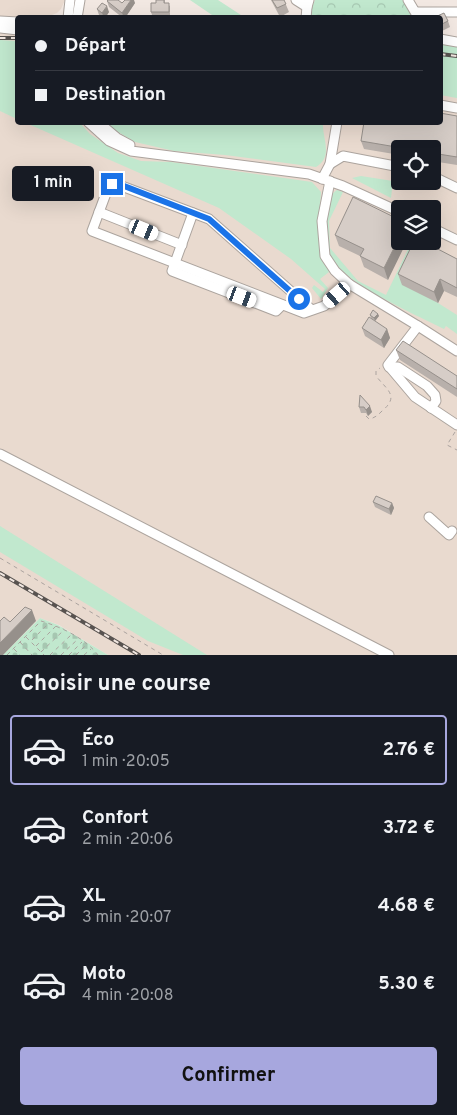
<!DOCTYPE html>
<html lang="fr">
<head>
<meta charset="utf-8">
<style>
	:root { --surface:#171b24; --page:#20242c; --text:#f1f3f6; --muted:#9ea1a6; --line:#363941; --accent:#a7a7de }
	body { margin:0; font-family:Overpass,sans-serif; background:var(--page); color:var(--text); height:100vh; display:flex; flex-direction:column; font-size:19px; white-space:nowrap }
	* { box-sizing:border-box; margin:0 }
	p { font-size:16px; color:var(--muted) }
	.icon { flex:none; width:28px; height:28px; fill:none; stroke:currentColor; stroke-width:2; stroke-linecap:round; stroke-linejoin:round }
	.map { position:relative; height:655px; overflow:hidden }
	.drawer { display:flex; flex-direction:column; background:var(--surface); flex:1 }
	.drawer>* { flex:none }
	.guide { position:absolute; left:15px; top:15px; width:428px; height:110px; border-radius:5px; box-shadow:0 5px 20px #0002; display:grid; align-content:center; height:110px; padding:0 20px; background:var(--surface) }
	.tools { position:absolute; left:391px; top:140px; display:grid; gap:10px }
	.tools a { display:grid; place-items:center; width:50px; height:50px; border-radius:5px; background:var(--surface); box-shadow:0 5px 20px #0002; font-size:25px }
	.end { position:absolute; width:22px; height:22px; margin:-11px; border:6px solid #1a73e8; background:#fff; box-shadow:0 0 0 2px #fff }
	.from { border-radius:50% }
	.bubble { position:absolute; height:35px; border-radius:5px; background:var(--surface); box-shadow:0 5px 20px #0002; font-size:16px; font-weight:700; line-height:35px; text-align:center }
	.car { position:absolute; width:15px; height:30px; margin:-15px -8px; border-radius:6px; box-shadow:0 0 4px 1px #0007; background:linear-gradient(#fff 24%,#345 0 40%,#fff 0 76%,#345 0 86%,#fff 0) }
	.guide b { display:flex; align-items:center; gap:18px; height:48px; font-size:19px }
	.guide b+b { border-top:1px solid var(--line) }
	.guide i { width:12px; height:12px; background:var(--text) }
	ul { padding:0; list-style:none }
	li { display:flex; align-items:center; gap:15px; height:70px; margin:0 10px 8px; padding:0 10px; border:2px solid transparent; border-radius:5px }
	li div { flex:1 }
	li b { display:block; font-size:19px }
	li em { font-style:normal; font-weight:700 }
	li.selected { border-color:var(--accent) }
	li>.icon { width:45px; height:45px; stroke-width:1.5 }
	h2 { padding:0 20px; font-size:22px; line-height:60px }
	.primary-button { display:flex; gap:10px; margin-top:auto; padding:10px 20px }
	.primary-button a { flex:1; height:58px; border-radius:5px; background:var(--accent); color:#111; font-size:20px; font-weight:700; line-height:58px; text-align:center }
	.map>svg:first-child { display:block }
</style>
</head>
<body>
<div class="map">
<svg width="457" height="655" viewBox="0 0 457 655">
	<defs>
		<pattern id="cemetery-stones" width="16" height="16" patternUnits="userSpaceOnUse" patternTransform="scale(1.25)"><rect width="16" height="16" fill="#c1e8ce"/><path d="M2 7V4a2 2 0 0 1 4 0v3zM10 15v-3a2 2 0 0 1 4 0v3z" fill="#a6c7b1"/></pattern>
		<pattern id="park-crowns" width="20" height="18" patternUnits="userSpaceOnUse" patternTransform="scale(1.25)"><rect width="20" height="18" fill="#c1e8ce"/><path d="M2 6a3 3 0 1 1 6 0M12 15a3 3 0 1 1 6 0" fill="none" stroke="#a6c7b1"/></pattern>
	</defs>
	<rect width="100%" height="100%" fill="#f2e8e2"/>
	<g fill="#e9dacf" fill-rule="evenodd">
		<polygon points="0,0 65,0 61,9 57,13 47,17 0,16"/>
		<path d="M 0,31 L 17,31 L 18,122 L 440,122 L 440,44 L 457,47 L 457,655 L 108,655 L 59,625 L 40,618 L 3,655 L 0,655 ZM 400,149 L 432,149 L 432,181 L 400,181 ZM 400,209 L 432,209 L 432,241 L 400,241 Z"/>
	</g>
	<g fill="#c1e8ce">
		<polygon points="190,0 218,0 244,17 215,17"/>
		<polygon points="0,40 17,41 17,119 0,111"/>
		<polygon points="440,44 457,47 457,98 440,95"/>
		<path d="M 26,123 L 80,123 L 90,134 L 118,153 L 141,161 L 171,162 L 312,182 L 321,192 C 319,220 318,245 329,272 L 320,279 L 328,288 L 321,299 L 312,288 L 314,285 L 323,292 L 325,289 L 291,259 L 219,208 Z"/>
		<path d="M 105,123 L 323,123 C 322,139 334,156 316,167 L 225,155 L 174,151 L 135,142 L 108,126 Z"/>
		<polygon points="361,176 393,181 391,198 352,178"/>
		<path d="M 337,190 L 343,192 L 329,221 L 330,248 L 358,281 L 386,295 L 412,241 L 424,241 L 438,303 L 457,315 L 457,334 L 446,326 L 444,329 C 415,314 346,285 332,258 C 326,248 327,236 327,225 C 326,219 329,200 332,195 C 333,193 335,191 337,190 Z"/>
		<polygon points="0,526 207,655 183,655 148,641 0,552"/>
	</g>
	<polygon fill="url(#cemetery-stones)" points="40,618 58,625 108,655 3,655"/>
	<polygon fill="url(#park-crowns)" points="315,0 402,0 405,2 413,17 310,18 310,12"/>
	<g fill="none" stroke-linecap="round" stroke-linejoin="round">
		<g stroke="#aca49e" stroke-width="11">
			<g id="minor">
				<polyline points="296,0 307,7"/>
				<polyline points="408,0 418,17"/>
				<polyline points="416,12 457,12"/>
				<polyline points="68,18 70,0"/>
				<polyline points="77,18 80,0"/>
				<polyline points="306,18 307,7 309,0"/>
				<polyline points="0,21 18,22"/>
				<polyline points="0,28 18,30"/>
				<polyline points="440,39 457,42"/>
				<polyline points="440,105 457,108"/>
				<polyline points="88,122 109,141 131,151 309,174 343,186 400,212"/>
				<polyline points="98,122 117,138 130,145"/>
				<polyline points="330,164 343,156 400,167"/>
				<polyline points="432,176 457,188"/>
				<polyline points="322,179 330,164 337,122"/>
				<polyline points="330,181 322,221 325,256 335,271 349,284 418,326 457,351"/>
				<polyline points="99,212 182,245"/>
				<polyline points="193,213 172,271 276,311 282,305"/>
				<polyline points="432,228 457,240"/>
				<polyline points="312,310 209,219 119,185 112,184 108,188 92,231 304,313 324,306 349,284"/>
				<polyline points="418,326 388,365 415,397 457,425"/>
				<polyline points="389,367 398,367 427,386 435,395 436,401 431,408"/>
				<polyline points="0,454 389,655"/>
				<polyline points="429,517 449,535 452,531"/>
			</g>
		</g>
		<g stroke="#aba39f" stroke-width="1" stroke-dasharray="4 4" stroke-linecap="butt">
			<path d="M 366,416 L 369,419 C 375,418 378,415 382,411 C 400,396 387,390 376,376 L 376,371 L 380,368"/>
			<polyline points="455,432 447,445 457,450"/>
			<polyline points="0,558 163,655"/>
			<polyline points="26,637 44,655"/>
			<polyline points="32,640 48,624"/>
			<polyline points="20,642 32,655"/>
			<polyline points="36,646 56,626"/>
			<polyline points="14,649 20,655"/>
			<polyline points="41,652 64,630"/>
			<path d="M 7,655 L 41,621 C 61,627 85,638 98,655"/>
			<polyline points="50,655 71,635"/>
			<polyline points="61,655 78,639"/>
			<polyline points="69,655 82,642"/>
			<polyline points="76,655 86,645"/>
			<polyline points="84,655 91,649"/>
		</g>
		<use href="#minor" stroke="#fff" stroke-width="9"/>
		<g stroke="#585350" stroke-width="4">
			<g id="rail">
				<polyline points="0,38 18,38"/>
				<polyline points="440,54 457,56"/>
				<polyline points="0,573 139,655"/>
			</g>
		</g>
		<use href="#rail" stroke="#f2e8e2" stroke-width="2" stroke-dasharray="5.5" stroke-linecap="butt"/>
	</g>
	<g fill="#b8b0ab">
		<polygon points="156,0 165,0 165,3 170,6 170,15 152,15 151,12 156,3"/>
		<polygon points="271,0 284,0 289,12 280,17"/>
		<polygon points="107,1 122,3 135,3 125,18 123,18 109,7"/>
		<polygon points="97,9 109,12 105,18 103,18 99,15"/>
		<polygon points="440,18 448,21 450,27 442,31 440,27"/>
		<polygon points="457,116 457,165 432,161 432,149 400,149 400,155 364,149 361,141"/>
		<polygon points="400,220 388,280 364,267 360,256 339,246 335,235"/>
		<polygon points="439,250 457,259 457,297 444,291 438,303 402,285 398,274"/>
		<polygon points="378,314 379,316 375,321 371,318 370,315"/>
		<polygon points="362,328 387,329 390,338 384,348 365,336"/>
		<polygon points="396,350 457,376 457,397 400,360"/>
		<polygon points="360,395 372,412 368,416 366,413 361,413 359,407"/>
		<polygon points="373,502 392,503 394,508 391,515 375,507"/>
	</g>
	<g fill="#96908b">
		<polygon points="131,0 134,0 135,3 125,18 124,18 122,13"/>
		<polygon points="107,6 109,12 105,18 104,18 102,13"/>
		<polygon points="400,236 400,241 407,241 388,280 384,268"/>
		<polygon points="436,242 440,254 434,247"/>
		<polygon points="440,279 444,291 438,303 434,292"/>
		<polygon points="378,314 379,316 375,321 374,318"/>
		<polygon points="387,329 390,338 384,348 381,340"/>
		<polygon points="370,406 372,412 368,416 366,410"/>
		<polygon points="392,503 394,508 391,515 389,509"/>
		<polygon points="32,610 36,621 3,655 0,655 0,643"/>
	</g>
	<g fill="#d6cdc7" stroke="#96908b">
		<polygon points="108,0 118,0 122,3 125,0 131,0 122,13 107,1"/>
		<polygon points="156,0 164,0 164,3 169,3 169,12 151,12 151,3 156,3"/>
		<polygon points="272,0 284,0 286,4 277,8"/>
		<polygon points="102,3 107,6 102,13 97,9"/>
		<polygon points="444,13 448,21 440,25 440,18 436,18 435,17"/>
		<polygon points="440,113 457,116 457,157 432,153 432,149 408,149 361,141 364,122 440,122"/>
		<polygon points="353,197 400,220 400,236 384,268 360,256 364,249 335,235"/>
		<polygon points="414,241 432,241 436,242 434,247 457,259 457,288 440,279 434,292 398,274"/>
		<polygon points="373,310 378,314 374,318 370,315"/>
		<polygon points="369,317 387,329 381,340 362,328"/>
		<polygon points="403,341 457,376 457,389 396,350"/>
		<polygon points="360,395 370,406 366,410 364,407 359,407"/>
		<polygon points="376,496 392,503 389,509 373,502"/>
		<polygon points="25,607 32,610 0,643 0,621 4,617 10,622"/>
	</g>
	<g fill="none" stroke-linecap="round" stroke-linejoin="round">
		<polyline stroke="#1a73e8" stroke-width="6" points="112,184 119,184 209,219 299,299"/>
	</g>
</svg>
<div class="tools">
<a><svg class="icon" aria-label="locate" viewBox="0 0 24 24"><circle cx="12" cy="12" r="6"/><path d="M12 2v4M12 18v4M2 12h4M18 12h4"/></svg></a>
<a><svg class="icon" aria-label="layers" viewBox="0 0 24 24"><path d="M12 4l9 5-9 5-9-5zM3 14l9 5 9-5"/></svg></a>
</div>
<i class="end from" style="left:299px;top:299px"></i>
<i class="end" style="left:112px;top:184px"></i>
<div class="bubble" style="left:12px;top:166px;width:82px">1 min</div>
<i class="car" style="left:144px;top:230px;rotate:112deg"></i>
<i class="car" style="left:337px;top:295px;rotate:229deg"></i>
<i class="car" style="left:242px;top:297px;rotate:111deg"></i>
<div class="guide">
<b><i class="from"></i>Départ</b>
<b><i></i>Destination</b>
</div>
</div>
<section class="drawer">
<h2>Choisir une course</h2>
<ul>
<li class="selected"><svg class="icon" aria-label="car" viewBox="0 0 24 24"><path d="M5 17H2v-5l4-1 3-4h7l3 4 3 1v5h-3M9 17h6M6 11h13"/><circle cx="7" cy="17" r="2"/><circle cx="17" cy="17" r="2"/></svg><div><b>Éco</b><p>1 min · 20:05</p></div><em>2.76 €</em></li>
<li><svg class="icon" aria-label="car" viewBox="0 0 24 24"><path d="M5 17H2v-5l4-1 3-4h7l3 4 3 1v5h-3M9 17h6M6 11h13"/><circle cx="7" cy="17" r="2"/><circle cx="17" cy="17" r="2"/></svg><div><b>Confort</b><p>2 min · 20:06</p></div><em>3.72 €</em></li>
<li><svg class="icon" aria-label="car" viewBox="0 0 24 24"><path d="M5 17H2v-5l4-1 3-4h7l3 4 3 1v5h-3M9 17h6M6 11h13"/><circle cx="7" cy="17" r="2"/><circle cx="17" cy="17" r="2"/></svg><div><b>XL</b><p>3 min · 20:07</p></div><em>4.68 €</em></li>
<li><svg class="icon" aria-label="car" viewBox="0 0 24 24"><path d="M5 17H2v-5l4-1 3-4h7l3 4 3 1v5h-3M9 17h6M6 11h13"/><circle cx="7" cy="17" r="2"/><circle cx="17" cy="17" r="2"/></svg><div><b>Moto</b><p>4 min · 20:08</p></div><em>5.30 €</em></li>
</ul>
<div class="primary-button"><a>Confirmer</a></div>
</section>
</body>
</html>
